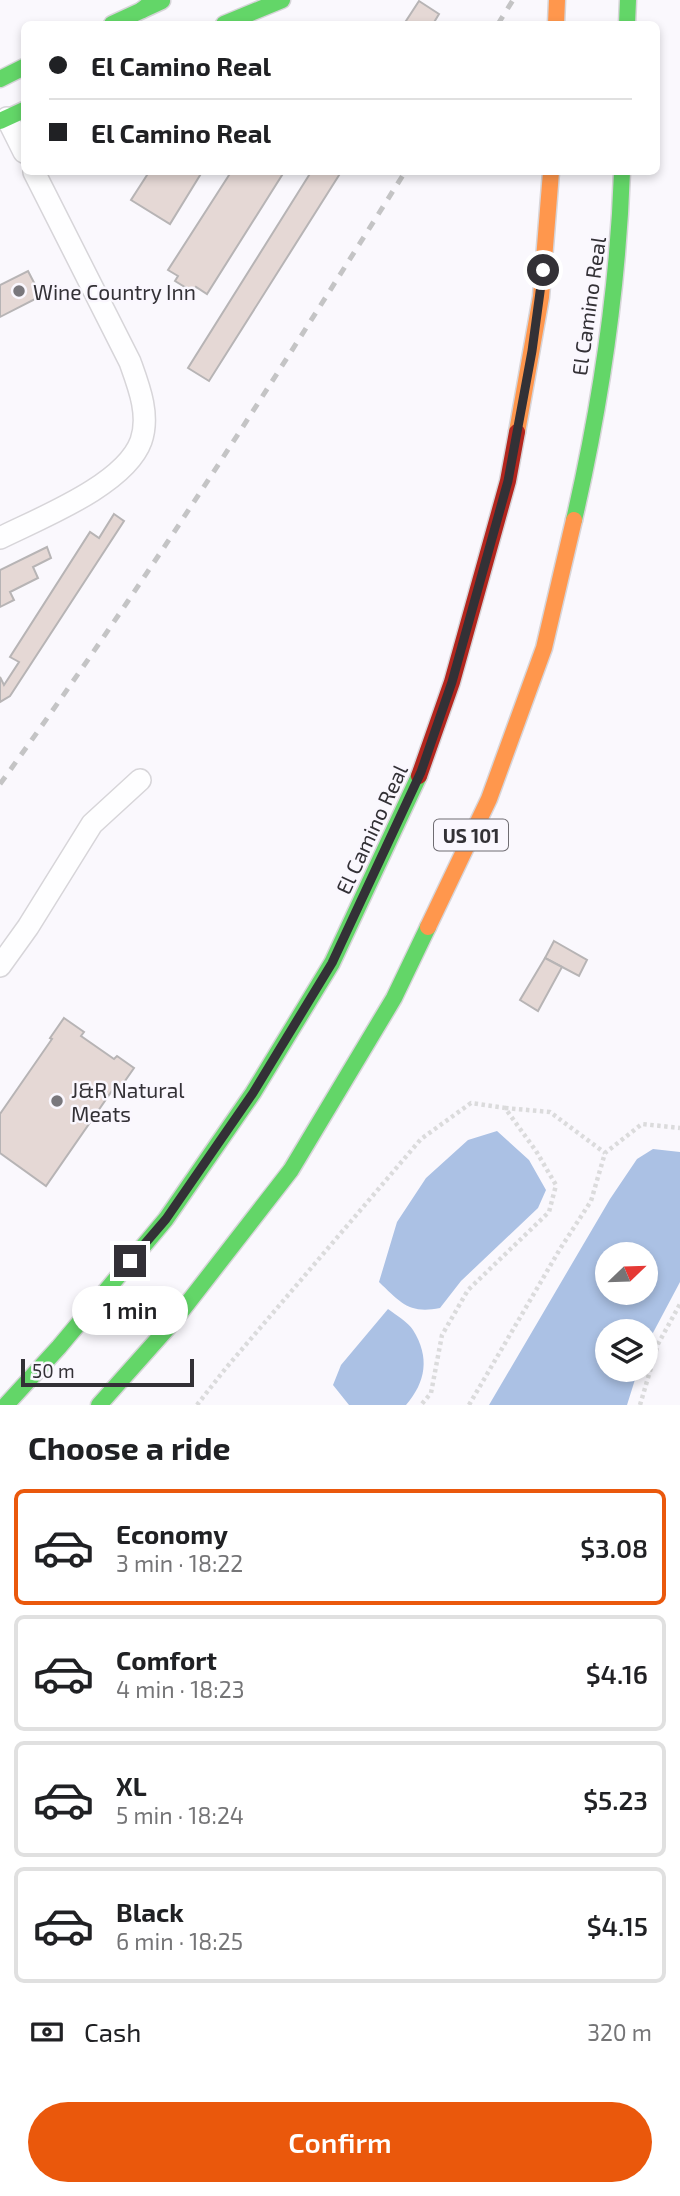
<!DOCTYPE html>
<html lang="en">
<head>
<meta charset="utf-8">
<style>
	:root { --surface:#fff; --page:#f6f6f6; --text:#202124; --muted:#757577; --line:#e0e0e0; --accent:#ea580c }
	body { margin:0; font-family:"Exo 2",sans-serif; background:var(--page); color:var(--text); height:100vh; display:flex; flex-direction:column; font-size:26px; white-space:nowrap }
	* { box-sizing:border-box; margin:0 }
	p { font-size:23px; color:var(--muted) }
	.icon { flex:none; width:38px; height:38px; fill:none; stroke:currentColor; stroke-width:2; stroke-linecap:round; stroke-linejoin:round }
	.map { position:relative; height:1405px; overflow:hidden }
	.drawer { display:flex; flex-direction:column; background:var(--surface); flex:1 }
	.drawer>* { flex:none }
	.top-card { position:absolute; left:21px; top:21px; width:639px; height:154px; border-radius:10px; box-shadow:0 4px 10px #0003; display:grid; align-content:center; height:154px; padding:0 28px; background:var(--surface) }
	.needle { width:46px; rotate:67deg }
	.tools { position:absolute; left:595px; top:1242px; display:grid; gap:14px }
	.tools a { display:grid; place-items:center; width:63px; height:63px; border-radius:50%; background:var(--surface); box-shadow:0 4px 10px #0003; font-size:35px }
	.scale { position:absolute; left:21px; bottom:18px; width:173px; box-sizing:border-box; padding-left:7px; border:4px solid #333136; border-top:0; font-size:19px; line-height:24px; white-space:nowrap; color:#333136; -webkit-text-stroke:5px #faf7fe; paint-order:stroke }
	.end { position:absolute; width:32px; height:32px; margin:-16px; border:9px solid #333136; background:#fff; box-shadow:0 0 0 4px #fff }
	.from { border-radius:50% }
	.bubble { position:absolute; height:49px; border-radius:24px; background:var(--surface); box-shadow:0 4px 10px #0003; font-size:23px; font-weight:600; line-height:49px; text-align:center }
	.top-card b { display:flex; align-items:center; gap:24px; height:66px; font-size:26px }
	.top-card b+b { border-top:2px solid var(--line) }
	.top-card i { width:18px; height:18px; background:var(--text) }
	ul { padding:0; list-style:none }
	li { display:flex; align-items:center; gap:21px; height:116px; margin:0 14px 10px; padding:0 14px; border:4px solid var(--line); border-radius:10px }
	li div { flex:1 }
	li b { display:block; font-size:26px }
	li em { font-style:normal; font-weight:600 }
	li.current { border-color:var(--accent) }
	li>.icon { width:63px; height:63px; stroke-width:1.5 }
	h2 { padding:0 28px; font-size:32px; line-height:84px }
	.pay { display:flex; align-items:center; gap:18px; height:77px; padding:0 28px; font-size:26px }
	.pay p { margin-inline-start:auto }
	.cta { display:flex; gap:14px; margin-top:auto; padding:14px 28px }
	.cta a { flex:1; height:80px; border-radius:42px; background:var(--accent); color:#fff; font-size:28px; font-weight:600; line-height:80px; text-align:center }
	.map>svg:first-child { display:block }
</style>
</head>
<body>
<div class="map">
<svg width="680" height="1405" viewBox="0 0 680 1405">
	<rect width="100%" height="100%" fill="#faf8fd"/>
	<g fill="#abc1e4" fill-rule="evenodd">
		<path d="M 497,1131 L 529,1160 L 546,1190 L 538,1208 L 461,1281 L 440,1308 C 409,1314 401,1303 379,1282 L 397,1222 L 426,1178 L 468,1140 Z"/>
		<path d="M 653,1149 L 680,1152 L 680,1282 L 646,1346 L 646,1332 L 607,1332 L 607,1370 L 638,1370 L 627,1405 L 489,1405 L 610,1199 L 637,1159 ZM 607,1255 L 646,1255 L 646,1293 L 607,1293 Z"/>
		<path d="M 388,1309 C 396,1315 408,1322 413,1330 C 430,1357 426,1382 406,1405 L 349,1405 L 333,1385 L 341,1365 Z"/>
	</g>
	<g fill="#e5d8d5" stroke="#b7b4b5" stroke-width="2">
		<polygon points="419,1 439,14 433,24 404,24"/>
		<polygon points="149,172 202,172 170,224 131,200"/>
		<polygon points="231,172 284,172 207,294 196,287 193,292 175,281 178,276 168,270"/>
		<polygon points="311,172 341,172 209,381 188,368"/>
		<polygon points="28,271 41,296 0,317 0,285"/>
		<polygon points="114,514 124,521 10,696 0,702 0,677 4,685 19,662 10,657 90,532 99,538"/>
		<polygon points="47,547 51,558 33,567 38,578 10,592 14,600 0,607 0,570"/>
		<polygon points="554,941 587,960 579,976 545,958"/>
		<polygon points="545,958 562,967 538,1011 520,1000"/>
		<polygon points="64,1018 84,1032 81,1036 114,1059 117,1056 134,1068 120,1088 116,1085 46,1186 0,1153 0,1114 52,1039 50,1038"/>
	</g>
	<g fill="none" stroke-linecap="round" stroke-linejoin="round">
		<g stroke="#d7d5d9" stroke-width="24">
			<g id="street">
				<polyline points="7,118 24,152"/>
				<path d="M 0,538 C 40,518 125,485 141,441 C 150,415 139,387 130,362 L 34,172"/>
				<polyline points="0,966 28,927 92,824 140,780"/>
			</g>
		</g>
		<g stroke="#d7d5d9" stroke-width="19">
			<g id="fast">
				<polyline points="142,10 154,0"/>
				<polyline points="112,24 162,1"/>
				<polyline points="224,24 282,0"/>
				<polyline points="627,24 628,0"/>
				<polyline points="0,79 24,67"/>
				<polyline points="0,121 24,110"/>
				<path d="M 574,520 C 600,407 618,289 622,172"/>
				<polyline points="6,1405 59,1347 166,1219 253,1093 332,963 419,776"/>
				<polyline points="99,1405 173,1322 291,1170 394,998 428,927"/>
			</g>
		</g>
		<g stroke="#d7d5d9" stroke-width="19">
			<g id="slow">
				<polyline points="556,24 557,0"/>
				<polyline points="517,432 541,297 551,172"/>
				<polyline points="428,927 489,799 544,648 574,520"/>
			</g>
		</g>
		<g stroke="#d7d5d9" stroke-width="19">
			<polyline id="jam" points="419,776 452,682 508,481 517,432"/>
		</g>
		<g stroke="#dbdbdc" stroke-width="4.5" stroke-dasharray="3.5 3.5" stroke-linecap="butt">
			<polyline points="505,1108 550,1112 605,1153"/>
			<polyline points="197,1405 226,1368 421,1139 471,1103 505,1108 536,1151 556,1185 549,1212 468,1290 442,1335 431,1393 421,1405"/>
			<polyline points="469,1405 560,1249 591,1201 605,1153 642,1124 680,1128"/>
			<polyline points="640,1405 658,1344 680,1304"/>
		</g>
		<use href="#street" stroke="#fefeff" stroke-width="21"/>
		<use href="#fast" stroke="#63d668" stroke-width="16"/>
		<use href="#slow" stroke="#ff974d" stroke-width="16"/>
		<use href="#jam" stroke="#b3261e" stroke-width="16"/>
		<g stroke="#c4c4c5" stroke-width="5" stroke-dasharray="9 9" stroke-linecap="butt">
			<polyline points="498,24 513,0"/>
			<path d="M 0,784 C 144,586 274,379 405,172"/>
		</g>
	</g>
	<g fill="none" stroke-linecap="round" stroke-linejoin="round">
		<polyline stroke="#333136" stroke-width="9" points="130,1261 166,1219 253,1093 332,963 421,772 452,682 508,481 532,351 543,270"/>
	</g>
	<g fill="#79777c" stroke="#faf7fe" stroke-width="2.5">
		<circle cx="19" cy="291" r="7"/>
		<circle cx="57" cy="1101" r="7"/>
	</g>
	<g text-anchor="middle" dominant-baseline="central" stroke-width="5" stroke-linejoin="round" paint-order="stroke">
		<rect fill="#faf7fe" stroke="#6f6c72" stroke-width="2" x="434" y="819.5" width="74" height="31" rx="5"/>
		<g font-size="19" font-weight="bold" fill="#333136">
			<text x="471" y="835">US 101</text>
		</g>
		<g font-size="21" fill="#333136" stroke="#faf7fe" text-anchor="start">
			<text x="33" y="291">Wine Country Inn</text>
			<text x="71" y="1089">J&amp;R Natural<tspan x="71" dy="24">Meats</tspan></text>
		</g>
		<g font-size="21" fill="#333136" stroke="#faf7fe">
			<text transform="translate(588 306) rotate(-82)">El Camino Real</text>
			<text transform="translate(371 829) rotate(-65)">El Camino Real</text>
		</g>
	</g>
</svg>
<div class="tools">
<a><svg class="needle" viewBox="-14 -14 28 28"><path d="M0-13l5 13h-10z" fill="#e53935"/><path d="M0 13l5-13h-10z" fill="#757577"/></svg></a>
<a><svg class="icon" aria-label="layers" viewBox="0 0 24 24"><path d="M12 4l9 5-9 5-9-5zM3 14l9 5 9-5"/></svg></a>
</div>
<div class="scale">50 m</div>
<i class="end from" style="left:543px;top:270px"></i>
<i class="end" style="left:130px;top:1261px"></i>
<div class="bubble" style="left:72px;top:1286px;width:116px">1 min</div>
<div class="top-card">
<b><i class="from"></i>El Camino Real</b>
<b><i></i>El Camino Real</b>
</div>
</div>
<section class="drawer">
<h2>Choose a ride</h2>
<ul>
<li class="current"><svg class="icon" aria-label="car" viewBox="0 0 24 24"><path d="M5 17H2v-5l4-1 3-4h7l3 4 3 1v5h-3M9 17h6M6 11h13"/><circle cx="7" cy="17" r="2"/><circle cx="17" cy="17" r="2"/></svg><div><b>Economy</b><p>3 min · 18:22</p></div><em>$3.08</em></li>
<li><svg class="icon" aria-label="car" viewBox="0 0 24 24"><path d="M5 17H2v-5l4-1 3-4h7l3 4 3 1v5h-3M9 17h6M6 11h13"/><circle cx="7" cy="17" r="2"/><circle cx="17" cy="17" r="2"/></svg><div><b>Comfort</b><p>4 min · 18:23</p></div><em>$4.16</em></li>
<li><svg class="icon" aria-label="car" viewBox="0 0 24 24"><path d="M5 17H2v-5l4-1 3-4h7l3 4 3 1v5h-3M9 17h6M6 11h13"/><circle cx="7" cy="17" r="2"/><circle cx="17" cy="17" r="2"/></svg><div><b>XL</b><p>5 min · 18:24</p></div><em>$5.23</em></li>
<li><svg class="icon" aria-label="car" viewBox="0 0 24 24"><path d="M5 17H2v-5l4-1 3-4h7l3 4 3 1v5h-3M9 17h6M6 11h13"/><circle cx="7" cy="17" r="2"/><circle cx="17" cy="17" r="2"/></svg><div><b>Black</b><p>6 min · 18:25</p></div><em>$4.15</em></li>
</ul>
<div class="pay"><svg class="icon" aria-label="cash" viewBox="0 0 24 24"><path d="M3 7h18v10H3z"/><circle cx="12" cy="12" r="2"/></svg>Cash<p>320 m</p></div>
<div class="cta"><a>Confirm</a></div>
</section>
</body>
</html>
